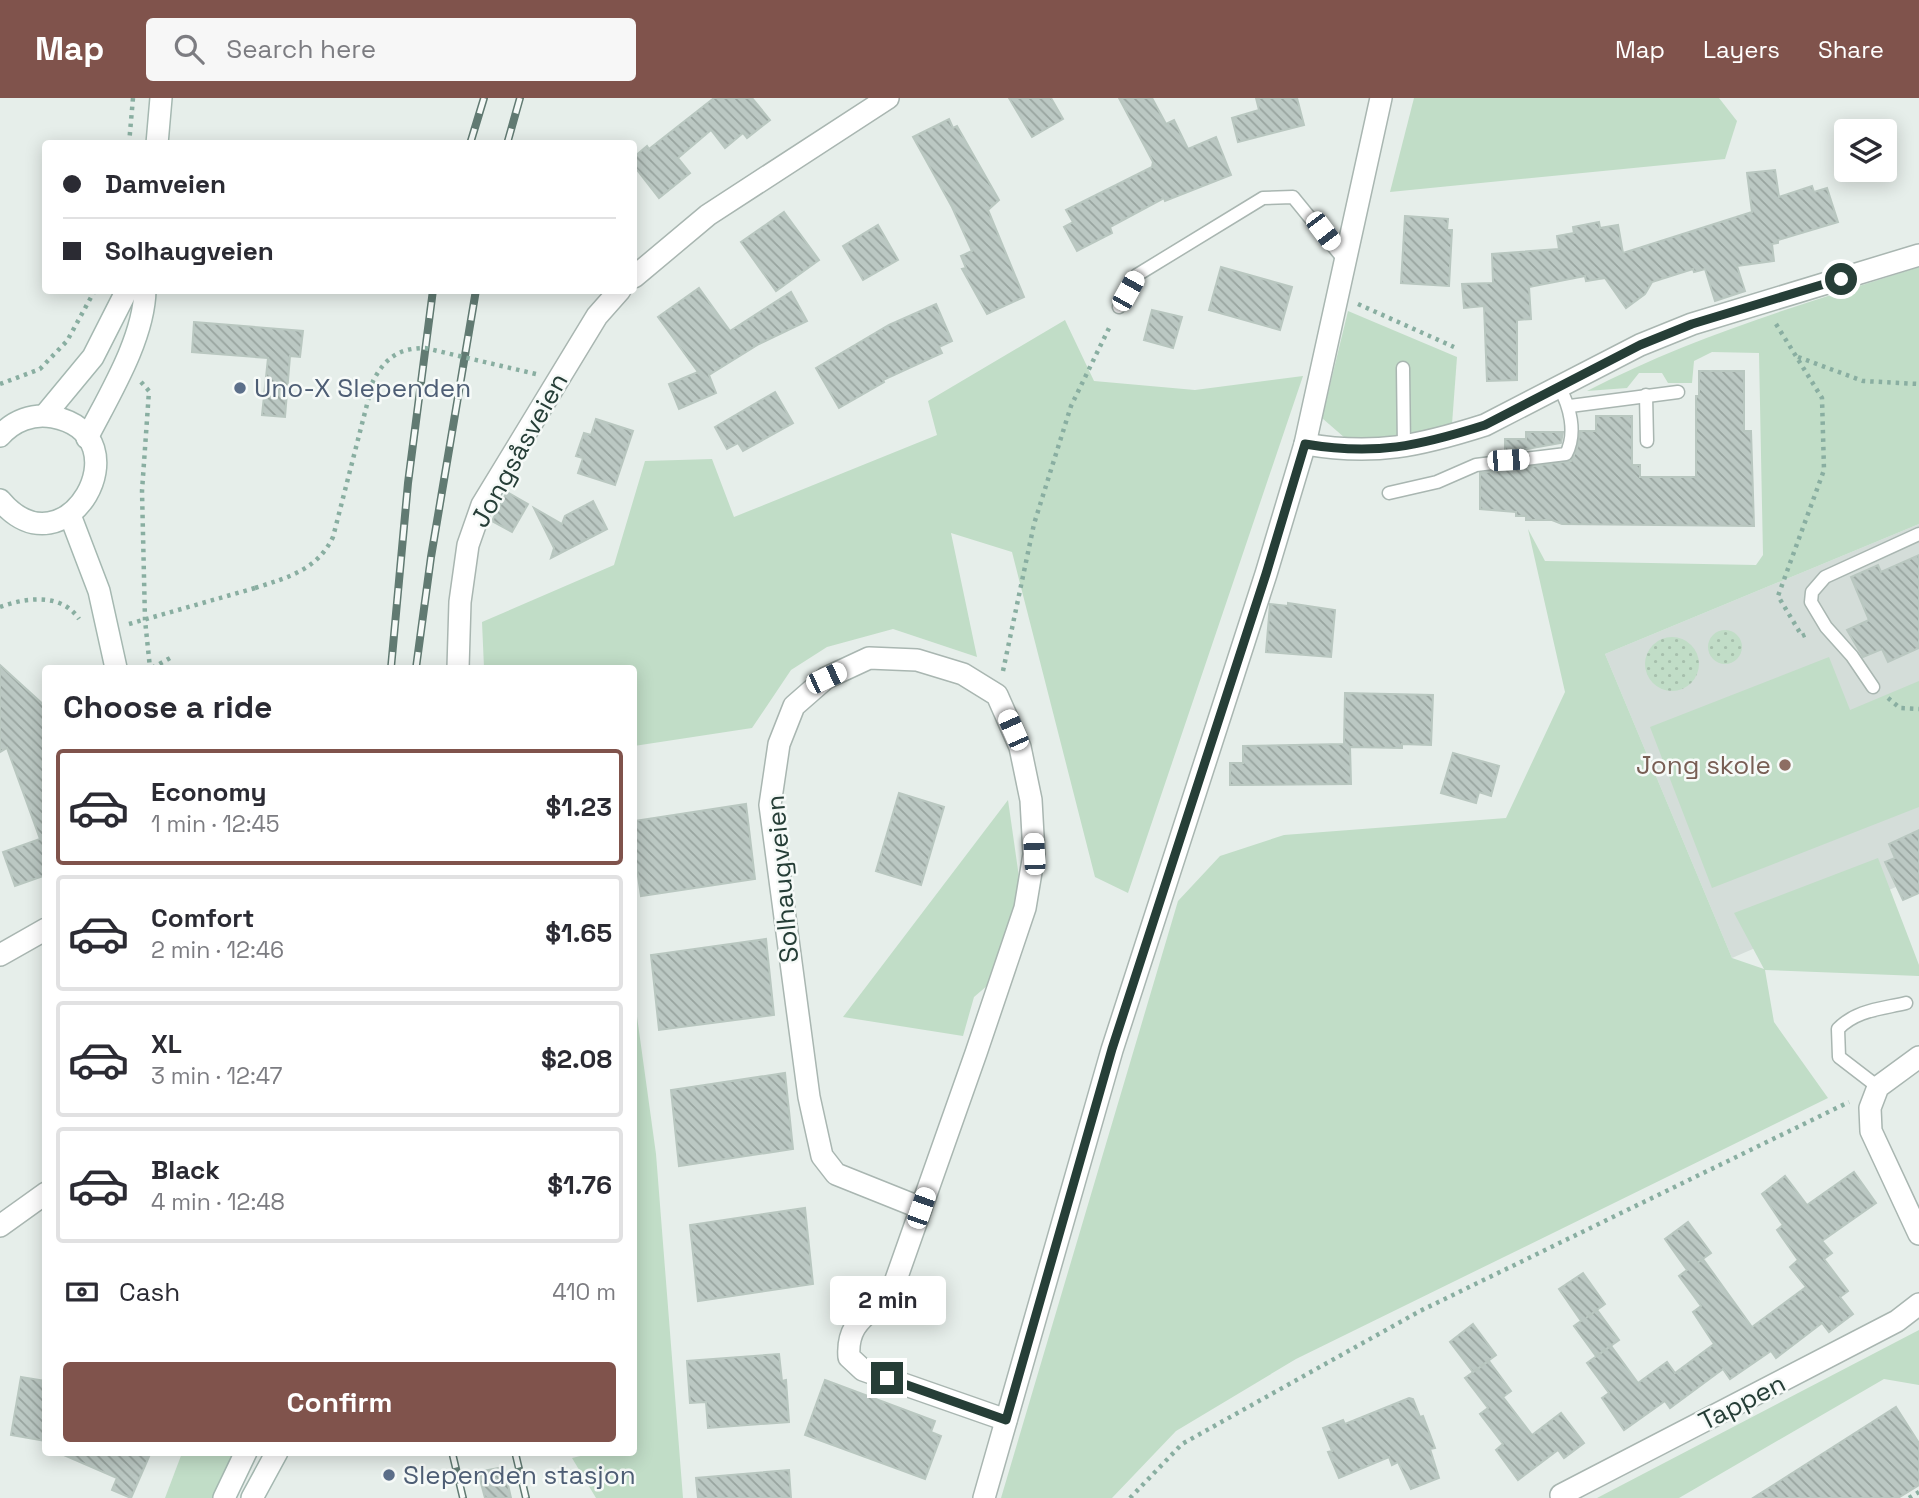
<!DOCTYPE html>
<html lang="en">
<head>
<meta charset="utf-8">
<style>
	:root { --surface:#fff; --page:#f7f7f7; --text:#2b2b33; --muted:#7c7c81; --line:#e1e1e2; --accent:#80534c }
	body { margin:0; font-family:"Space Grotesk",sans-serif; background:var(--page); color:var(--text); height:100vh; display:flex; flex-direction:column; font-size:26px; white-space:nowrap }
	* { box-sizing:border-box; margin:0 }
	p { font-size:23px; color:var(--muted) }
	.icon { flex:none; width:38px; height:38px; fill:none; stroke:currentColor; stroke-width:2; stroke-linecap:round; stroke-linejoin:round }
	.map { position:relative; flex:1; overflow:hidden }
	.side { position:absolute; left:42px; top:567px; width:595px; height:791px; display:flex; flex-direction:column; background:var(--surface); border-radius:7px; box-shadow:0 4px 18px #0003 }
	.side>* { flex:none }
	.guide { position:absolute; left:42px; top:42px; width:595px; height:154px; border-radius:7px; box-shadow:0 4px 18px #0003; display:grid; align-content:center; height:154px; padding:0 21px; background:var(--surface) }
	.controls { position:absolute; left:1834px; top:21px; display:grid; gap:14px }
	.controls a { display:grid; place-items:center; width:63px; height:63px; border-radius:7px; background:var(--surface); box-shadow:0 4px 18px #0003; font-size:35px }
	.end { position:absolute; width:32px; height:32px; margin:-16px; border:9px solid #263e37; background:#fff; box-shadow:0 0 0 4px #fff }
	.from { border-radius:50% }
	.bubble { position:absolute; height:49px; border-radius:7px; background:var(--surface); box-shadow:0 4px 18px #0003; font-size:23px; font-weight:800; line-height:49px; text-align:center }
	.car { position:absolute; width:21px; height:42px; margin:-21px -10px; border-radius:9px; box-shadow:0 0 5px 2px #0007; background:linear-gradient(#fff 24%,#345 0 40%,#fff 0 76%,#345 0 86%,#fff 0) }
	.guide b { display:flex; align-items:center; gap:24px; height:66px; font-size:26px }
	.guide b+b { border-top:2px solid var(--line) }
	.guide i { width:18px; height:18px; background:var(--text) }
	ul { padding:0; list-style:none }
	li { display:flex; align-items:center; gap:21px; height:116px; margin:0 14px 10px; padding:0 7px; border:4px solid var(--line); border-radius:7px }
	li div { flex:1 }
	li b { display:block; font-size:26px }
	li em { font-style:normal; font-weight:800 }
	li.active { border-color:var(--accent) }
	li>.icon { width:63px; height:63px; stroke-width:1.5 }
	h2 { padding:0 21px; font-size:32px; line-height:84px }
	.pay { display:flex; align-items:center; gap:18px; height:77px; padding:0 21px; font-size:26px }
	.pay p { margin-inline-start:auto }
	.action { display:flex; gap:14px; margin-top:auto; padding:14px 21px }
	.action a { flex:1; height:80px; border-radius:7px; background:var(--accent); color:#fff; font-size:28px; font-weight:800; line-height:80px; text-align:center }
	header { display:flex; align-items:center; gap:42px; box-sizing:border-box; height:98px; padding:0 35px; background:var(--accent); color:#fff }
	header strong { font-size:33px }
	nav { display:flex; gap:38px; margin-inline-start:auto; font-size:24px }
	.search { width:490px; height:63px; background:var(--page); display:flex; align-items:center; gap:18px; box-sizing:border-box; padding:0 24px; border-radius:7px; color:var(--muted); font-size:26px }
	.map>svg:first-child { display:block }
</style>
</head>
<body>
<header>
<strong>Map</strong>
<div class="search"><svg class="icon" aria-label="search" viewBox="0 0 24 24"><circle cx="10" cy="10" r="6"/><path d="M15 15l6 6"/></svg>Search here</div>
<nav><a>Map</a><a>Layers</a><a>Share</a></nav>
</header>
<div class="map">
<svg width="1919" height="1400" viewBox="0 0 1919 1400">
	<defs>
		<pattern id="park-dots" width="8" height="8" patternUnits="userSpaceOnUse" patternTransform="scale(1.75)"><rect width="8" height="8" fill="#c1ddc7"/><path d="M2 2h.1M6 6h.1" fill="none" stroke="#a6bfac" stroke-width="1.8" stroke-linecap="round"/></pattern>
		<pattern id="building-back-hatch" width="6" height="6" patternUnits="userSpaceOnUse" patternTransform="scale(1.75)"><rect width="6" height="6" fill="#bbc8c3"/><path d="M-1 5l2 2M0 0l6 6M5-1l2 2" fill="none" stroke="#98a49f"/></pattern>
	</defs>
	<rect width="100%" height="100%" fill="#e6eeea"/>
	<polygon fill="#d4ddd9" points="1919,426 1919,779 1732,860 1605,556"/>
	<g fill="#c1ddc7">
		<polygon points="1414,0 1719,0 1737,23 1725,61 1390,94"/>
		<path d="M 1919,169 L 1919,426 L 1605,556 L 1732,860 L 1764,871 L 1734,815 L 1878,760 L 1919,867 L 1919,878 L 1765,872 L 1774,924 L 1828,1000 L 1296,1261 L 1176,1333 L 1112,1400 L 1001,1400 L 1178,803 L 1220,758 L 1284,737 L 1506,720 L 1565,594 L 1528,431 L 1545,463 L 1756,467 L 1763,457 L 1759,255 L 1712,254 L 1694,263 L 1692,285 L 1668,285 L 1662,275 L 1639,275 L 1627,290 L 1587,293 C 1693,238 1806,205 1919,169 Z"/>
		<polygon points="1348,213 1457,259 1452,326 1389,341 1345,340 1322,320"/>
		<polygon points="1065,222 1094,283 1195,292 1303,278 1128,795 1095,779 1012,454 951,435 977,559 893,531 827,549 791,572 752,630 634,648 634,570 484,570 482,524 614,467 645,363 712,361 734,419 937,337 928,303"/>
		<polygon points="1829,559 1850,612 1919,583 1919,709 1712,790 1650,629"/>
		<polygon points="1008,702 1021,793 1002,875 974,899 963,938 843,919"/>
		<polygon points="634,897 656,1056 683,1400 596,1400 572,1360 593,1355 634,1354 636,1343 634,1327"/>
		<polygon points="1919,1232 1919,1287 1884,1281 1679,1400 1597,1400"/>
		<polygon points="182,1355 239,1355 220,1400 165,1400"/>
	</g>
	<g fill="url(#park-dots)">
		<circle cx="1725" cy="549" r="17"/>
		<circle cx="1672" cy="566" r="27"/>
	</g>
	<g fill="url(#building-back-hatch)" stroke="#b9c7c0" stroke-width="2">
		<polygon points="714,0 752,0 770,22 747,40 743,35 725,50 711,32 678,60 690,75 659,100 634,68 634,59 647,48 649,51"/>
		<polygon points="1009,0 1051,0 1063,21 1032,39"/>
		<polygon points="1119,0 1152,0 1166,26 1174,22 1188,51 1216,39 1231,77 1165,103 1164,100 1110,129 1112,135 1077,153 1064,129 1073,124 1066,112 1152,69 1153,64"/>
		<polygon points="1256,0 1297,0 1304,27 1238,44 1232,20 1259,12"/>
		<polygon points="949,21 953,30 957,28 999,102 988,112 1024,199 987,216 962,171 966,170 961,158 972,153 952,109 913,39"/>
		<polygon points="1775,72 1779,99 1812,88 1814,94 1827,90 1838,124 1778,142 1778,145 1772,146 1774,163 1737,168 1745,193 1715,203 1705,171 1694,174 1693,171 1652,184 1645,196 1626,210 1605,180 1586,183 1585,178 1529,189 1531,221 1517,222 1517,282 1487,283 1484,208 1464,210 1462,186 1493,185 1492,156 1559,151 1557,138 1574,135 1573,129 1599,124 1600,130 1618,127 1623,155 1752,114 1747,75"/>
		<polygon points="784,114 819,162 776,193 741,144"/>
		<polygon points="1405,118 1448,121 1447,132 1452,132 1449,188 1401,185"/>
		<polygon points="878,127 898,162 863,182 843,148"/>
		<polygon points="1221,169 1292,189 1280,232 1209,212"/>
		<polygon points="699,190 730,233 791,194 807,223 759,246 709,277 716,295 679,311 669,286 698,274 658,219"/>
		<polygon points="936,206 952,243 939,249 942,255 883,282 884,284 839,310 816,270 889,227"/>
		<polygon points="1152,212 1182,219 1173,250 1144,242"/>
		<polygon points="194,224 303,233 300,259 290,258 285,319 262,317 268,260 192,254"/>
		<polygon points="1699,273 1744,273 1744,333 1751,333 1754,428 1562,426 1552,422 1526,422 1526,418 1516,418 1516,414 1480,411 1480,375 1571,363 1577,351 1580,333 1596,333 1596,318 1632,318 1632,367 1640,367 1640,379 1696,379 1696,298 1699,298"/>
		<polygon points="775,294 793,325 743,353 738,345 727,351 715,329"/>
		<polygon points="596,321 633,333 615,387 578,375 583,360 576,358 584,335 591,337"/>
		<polygon points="1526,334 1563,334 1561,345 1505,355 1505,341 1526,341"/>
		<polygon points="507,394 528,406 512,434 492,423"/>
		<polygon points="593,403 607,431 551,460 554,450 534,410 562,426 565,418"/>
		<polygon points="1919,457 1919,550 1888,564 1882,551 1863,559 1847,532 1869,522 1851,479 1878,467 1881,474"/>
		<polygon points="1288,505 1335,512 1331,559 1266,554 1270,506 1288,508"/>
		<polygon points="0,567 46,609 46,777 15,788 3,754 40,741 7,650 0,654"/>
		<polygon points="1345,595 1433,597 1431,647 1402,646 1402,650 1350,649 1351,686 1230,687 1230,665 1243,665 1243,648 1344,646"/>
		<polygon points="1453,655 1499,668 1491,698 1479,694 1476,705 1441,695"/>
		<polygon points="899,695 944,709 921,787 876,773"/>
		<polygon points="746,706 755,781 641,798 634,752 634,723"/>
		<polygon points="1919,732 1919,795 1903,802 1885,764 1895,760 1889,746"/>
		<polygon points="766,841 774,917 659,932 651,857"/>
		<polygon points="785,975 793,1051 679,1068 671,992"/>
		<polygon points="1854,1074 1876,1105 1822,1143 1832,1155 1824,1161 1848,1193 1840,1199 1853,1216 1829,1234 1822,1225 1776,1260 1771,1253 1730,1281 1723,1271 1670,1310 1665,1303 1624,1332 1602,1300 1609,1295 1587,1265 1611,1248 1638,1285 1667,1264 1675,1275 1714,1246 1693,1214 1701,1208 1679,1178 1687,1172 1665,1141 1688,1124 1711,1155 1697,1165 1703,1161 1752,1229 1806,1189 1790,1169 1798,1162 1777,1132 1783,1127 1762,1096 1785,1078 1807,1107"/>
		<polygon points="805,1110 813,1186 698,1203 690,1127"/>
		<polygon points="1583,1175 1605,1206 1586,1220 1597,1212 1619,1242 1596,1258 1574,1228 1581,1223 1559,1191"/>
		<polygon points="1473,1226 1496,1257 1473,1274 1450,1244"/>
		<polygon points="779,1256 782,1283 786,1282 789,1324 708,1330 706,1304 690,1305 687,1263"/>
		<polygon points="1489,1263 1511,1293 1503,1299 1532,1337 1561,1315 1584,1345 1564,1360 1558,1352 1518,1382 1496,1352 1503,1346 1480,1316 1488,1310 1465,1280"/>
		<polygon points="21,1279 46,1283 46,1343 11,1337"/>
		<polygon points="825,1282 935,1323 931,1334 941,1338 925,1381 805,1337"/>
		<polygon points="1409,1300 1413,1301 1420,1319 1423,1318 1435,1350 1430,1351 1439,1380 1411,1391 1398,1364 1392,1367 1389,1359 1339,1380 1328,1354 1332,1353 1323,1330 1343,1322 1345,1326"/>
		<polygon points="1896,1309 1919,1345 1919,1387 1898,1400 1753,1400"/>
		<polygon points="57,1354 151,1354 131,1400 112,1392 117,1380"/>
		<polygon points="504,1369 511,1400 485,1400 478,1374"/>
		<polygon points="789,1372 791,1400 698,1400 696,1380"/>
	</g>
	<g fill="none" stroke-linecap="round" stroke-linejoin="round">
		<g stroke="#a9b6b1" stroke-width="15">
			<g id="service">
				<polyline points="1119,209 1137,177 1263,100 1293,99 1346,164"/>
				<polyline points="1403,270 1404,350"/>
				<polyline points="1646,297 1647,343"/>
				<polyline points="1570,308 1678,294"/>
				<path d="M 1389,395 L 1437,384 L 1476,367 L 1566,356 C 1577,335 1570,308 1559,289"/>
				<polyline points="1873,589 1852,558 1826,529 1811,504 1812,494 1825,479 1919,436"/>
				<path d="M 1878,989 L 1839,959 L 1838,931 C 1856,912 1881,911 1906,905"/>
			</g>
		</g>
		<g stroke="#a9b6b1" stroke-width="24">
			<g id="minor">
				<polyline points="634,179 708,117 888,0"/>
				<path d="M 1305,346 C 1375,358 1419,348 1485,327 L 1640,247 L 1692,226 L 1919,157"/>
				<polyline points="458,570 460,504 468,447 482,407 597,218 620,192"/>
				<polyline points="0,857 46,831"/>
				<polyline points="1919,959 1878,989 1870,1010 1871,1033 1919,1136"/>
				<path d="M 921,1110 L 836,1076 L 822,1058 L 809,999 L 770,707 L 779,646 L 794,608 L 826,580 L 869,560 L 917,562 L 963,576 L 997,597 L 1020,649 L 1031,702 L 1034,756 L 1025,810 L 976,955 L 893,1190 C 873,1216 846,1221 849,1259 L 863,1272 L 1006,1322"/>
				<polyline points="0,1128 46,1095"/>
				<polyline points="1561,1397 1897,1223 1919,1206"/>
				<polyline points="984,1400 1112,952 1266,476 1305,346 1381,0"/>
			</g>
		</g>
		<g stroke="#a5b8b1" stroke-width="24">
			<g id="secondary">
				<polyline points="157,46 161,0"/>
				<polyline points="45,317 93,259 127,192"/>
				<path d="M 0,338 C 13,323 33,315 53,319 C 147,337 66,481 0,402"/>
				<path d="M 87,340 C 109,297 144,241 145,192"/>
				<polyline points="70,417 99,493 116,570"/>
				<polyline points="224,1400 246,1354"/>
				<polyline points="252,1400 277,1354"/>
			</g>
		</g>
		<g stroke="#89aea1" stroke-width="4.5" stroke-dasharray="3.5 5" stroke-linecap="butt">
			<polyline points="129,46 133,0"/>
			<polyline points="1358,206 1454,249"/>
			<polyline points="1776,226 1822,300 1824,372 1778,498 1802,538 1809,535"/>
			<polyline points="1798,259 1863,283 1919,286"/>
			<polyline points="141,284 149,293 142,393 145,522 150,570"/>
			<polyline points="0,286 40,271 67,243 95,192"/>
			<path d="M 0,509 C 25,500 61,494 79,521"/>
			<polyline points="129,526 255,490"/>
			<polyline points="152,570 172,559"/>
			<polyline points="1003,573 1034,426 1071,308 1111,226"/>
			<polyline points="1888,600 1900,610 1919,611"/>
			<polyline points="1130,1400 1182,1346 1420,1213 1849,1004"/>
			<polyline points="1909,1400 1919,1394"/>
		</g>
		<use href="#service" stroke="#fff" stroke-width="12"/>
		<use href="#minor" stroke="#fff" stroke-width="21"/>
		<use href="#secondary" stroke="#fff" stroke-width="21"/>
		<g stroke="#617a72" stroke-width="8">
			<g id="rail">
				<polyline points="470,46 484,0"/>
				<polyline points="507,46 520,0"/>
				<polyline points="391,570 408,385 433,192"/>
				<polyline points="416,570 431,459 476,192"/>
				<polyline points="452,1354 463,1400"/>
				<polyline points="515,1354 526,1400"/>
			</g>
		</g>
		<use href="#rail" stroke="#f6faf8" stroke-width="5" stroke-dasharray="16" stroke-linecap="butt"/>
		<path stroke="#89aea1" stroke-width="4.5" stroke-dasharray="3.5 5" stroke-linecap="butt" d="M 255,490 C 289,479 317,472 333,439 L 373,283 C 385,260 399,250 425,250 L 540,277"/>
	</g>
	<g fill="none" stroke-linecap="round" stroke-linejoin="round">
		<path stroke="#263e37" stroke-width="9" d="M 887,1280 L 1006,1322 L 1112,951 L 1266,476 L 1305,346 C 1375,358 1419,348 1485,327 L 1640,247 L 1692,226 L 1841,181"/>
	</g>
	<g fill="#5c6f8a" stroke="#f6faf8" stroke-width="2.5">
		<circle cx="240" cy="290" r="7"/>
		<circle cx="389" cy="1377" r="7"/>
	</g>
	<circle fill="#8d6e63" stroke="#f6faf8" stroke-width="2.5" cx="1785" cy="667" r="7"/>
	<g text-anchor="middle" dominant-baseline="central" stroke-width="5" stroke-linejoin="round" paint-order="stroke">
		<g font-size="26" fill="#4e5e75" stroke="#f6faf8" text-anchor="start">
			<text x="254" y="290">Uno-X Slependen</text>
			<text x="403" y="1377">Slependen stasjon</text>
		</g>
		<g font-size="26" fill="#263e37" stroke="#f6faf8">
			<text transform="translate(519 352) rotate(-61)">Jongsåsveien</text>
			<text transform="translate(782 781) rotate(-95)">Solhaugveien</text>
			<text transform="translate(1742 1304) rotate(-27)">Tappen</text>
		</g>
		<g font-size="26" fill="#785e54" stroke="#f6faf8" text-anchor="end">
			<text x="1771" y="667">Jong skole</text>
		</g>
	</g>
</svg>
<div class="controls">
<a><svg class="icon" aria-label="layers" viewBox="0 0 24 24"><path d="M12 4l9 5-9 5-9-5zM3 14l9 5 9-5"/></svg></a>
</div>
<i class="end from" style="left:1841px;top:181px"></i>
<i class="end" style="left:887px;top:1280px"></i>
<div class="bubble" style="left:830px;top:1178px;width:116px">2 min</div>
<i class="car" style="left:1323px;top:133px;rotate:143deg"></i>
<i class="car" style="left:1128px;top:193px;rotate:29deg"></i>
<i class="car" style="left:1508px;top:362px;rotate:87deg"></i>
<i class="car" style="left:826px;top:580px;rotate:65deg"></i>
<i class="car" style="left:1013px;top:632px;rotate:336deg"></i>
<i class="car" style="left:1034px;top:756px;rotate:357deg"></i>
<i class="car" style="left:921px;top:1110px;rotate:19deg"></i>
<div class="guide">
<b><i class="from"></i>Damveien</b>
<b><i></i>Solhaugveien</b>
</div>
<section class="side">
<h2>Choose a ride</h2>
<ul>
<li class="active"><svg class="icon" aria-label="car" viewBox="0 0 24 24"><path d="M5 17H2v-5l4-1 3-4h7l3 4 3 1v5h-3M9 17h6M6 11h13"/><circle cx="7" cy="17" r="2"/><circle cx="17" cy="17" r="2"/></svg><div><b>Economy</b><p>1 min · 12:45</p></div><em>$1.23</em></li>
<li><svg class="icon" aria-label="car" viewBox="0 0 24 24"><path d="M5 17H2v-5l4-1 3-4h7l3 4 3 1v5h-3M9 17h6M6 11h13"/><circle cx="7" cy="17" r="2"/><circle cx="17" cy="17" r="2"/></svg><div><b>Comfort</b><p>2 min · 12:46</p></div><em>$1.65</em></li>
<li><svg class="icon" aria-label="car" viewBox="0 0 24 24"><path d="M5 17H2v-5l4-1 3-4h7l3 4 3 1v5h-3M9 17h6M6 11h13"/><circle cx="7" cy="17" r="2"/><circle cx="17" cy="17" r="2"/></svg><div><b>XL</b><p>3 min · 12:47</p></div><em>$2.08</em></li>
<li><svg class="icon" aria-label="car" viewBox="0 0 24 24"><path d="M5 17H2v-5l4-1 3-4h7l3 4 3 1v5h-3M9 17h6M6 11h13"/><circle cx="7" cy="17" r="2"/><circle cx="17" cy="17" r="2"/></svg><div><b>Black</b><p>4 min · 12:48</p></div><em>$1.76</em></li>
</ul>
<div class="pay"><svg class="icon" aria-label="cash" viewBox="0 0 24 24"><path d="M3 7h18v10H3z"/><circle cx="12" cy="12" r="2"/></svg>Cash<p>410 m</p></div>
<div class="action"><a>Confirm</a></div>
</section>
</div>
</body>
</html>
